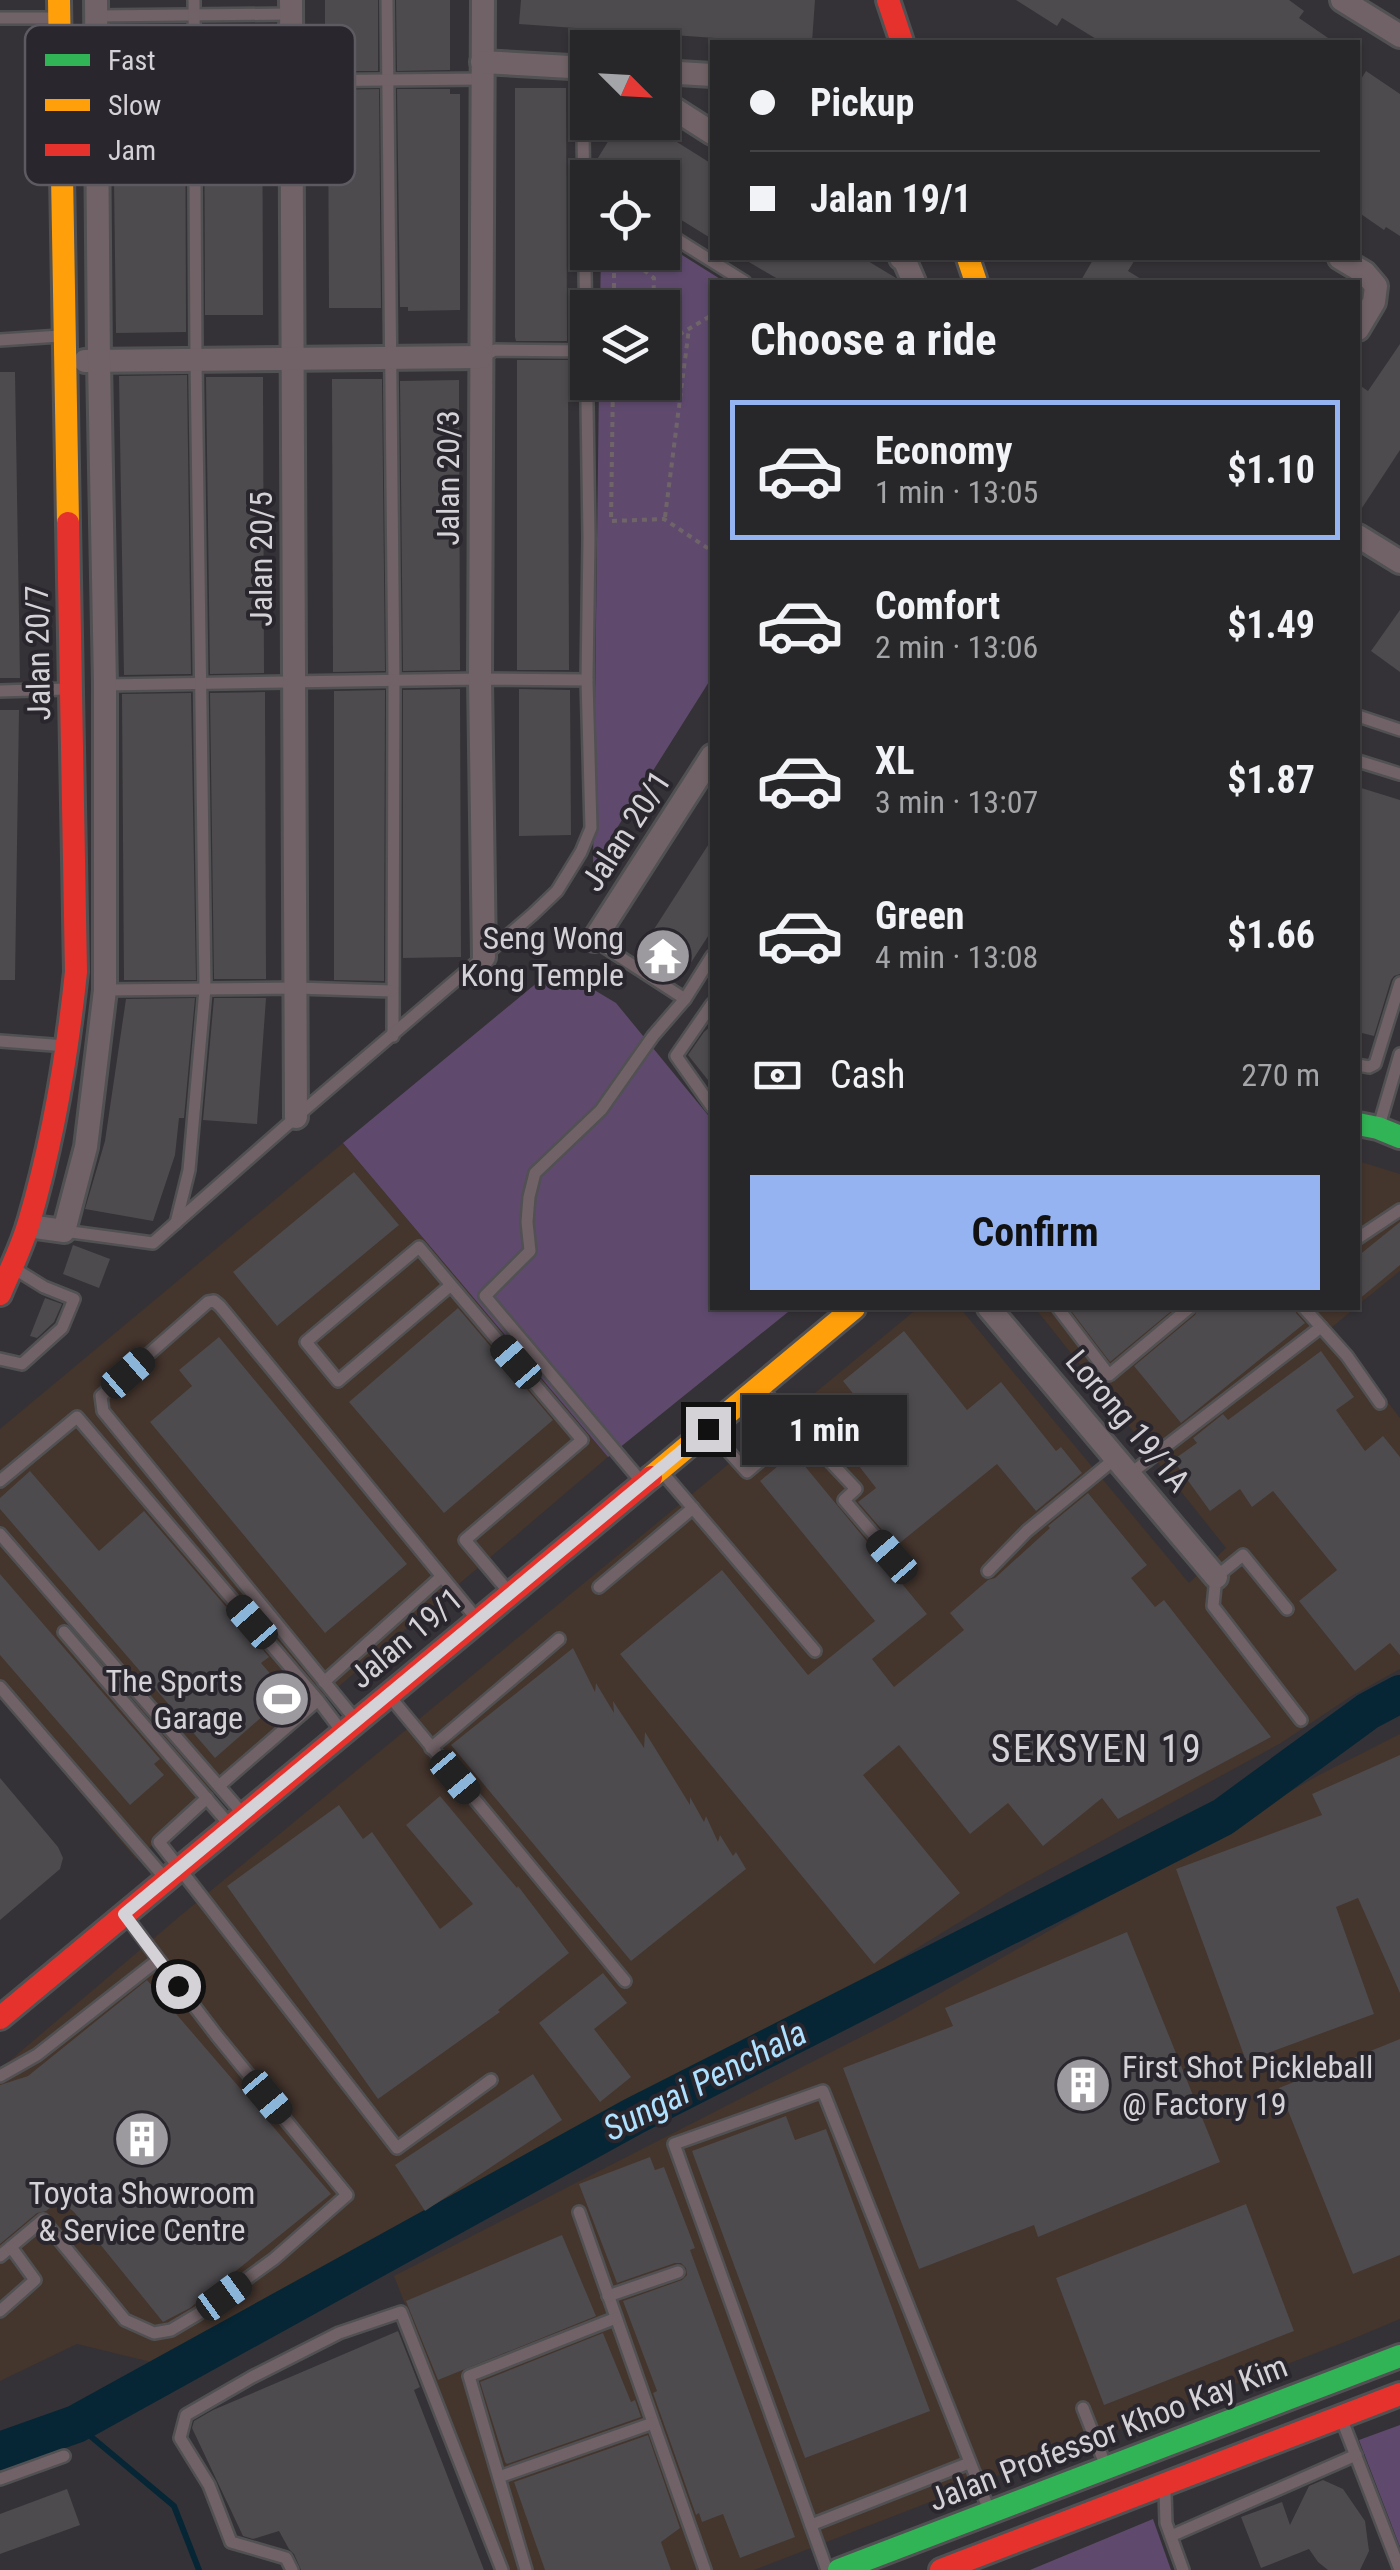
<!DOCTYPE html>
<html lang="en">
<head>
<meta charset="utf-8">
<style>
	:root { --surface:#272628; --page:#333234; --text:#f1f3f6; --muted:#a4a5a8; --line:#434345; --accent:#95b2f1 }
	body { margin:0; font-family:"Roboto Condensed",sans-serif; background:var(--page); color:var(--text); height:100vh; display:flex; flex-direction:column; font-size:38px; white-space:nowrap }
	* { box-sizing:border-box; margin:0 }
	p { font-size:32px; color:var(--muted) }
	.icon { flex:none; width:55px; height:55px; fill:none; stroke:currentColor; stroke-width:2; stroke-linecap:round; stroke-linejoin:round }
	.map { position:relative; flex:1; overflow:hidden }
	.side { position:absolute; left:710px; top:280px; width:650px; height:1030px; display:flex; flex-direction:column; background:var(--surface); border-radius:0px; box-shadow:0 2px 8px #0004,0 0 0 2px var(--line) }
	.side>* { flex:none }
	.guide { position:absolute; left:710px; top:40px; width:650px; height:220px; border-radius:0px; box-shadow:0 2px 8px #0004,0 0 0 2px var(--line); display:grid; align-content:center; height:220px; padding:0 40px; background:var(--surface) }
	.needle { width:65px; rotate:114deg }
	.buttons { position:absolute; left:570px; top:30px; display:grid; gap:20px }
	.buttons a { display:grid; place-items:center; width:110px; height:110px; border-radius:0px; background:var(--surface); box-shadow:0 2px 8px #0004,0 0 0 2px var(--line); font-size:50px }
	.end { position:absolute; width:45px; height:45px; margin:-22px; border:12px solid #d5d2d7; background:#111; box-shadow:0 0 0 5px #111 }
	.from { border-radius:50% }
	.bubble { position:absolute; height:70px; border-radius:0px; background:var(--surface); box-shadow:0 2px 8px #0004,0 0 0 2px var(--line); font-size:32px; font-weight:700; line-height:70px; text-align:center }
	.car { position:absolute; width:30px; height:60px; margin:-30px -15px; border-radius:12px; box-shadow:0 0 8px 2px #0007; background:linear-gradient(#222 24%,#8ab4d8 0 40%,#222 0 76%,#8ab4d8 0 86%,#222 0) }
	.guide b { display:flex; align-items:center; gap:35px; height:95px; font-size:38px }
	.guide b+b { border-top:2px solid var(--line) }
	.guide i { width:25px; height:25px; background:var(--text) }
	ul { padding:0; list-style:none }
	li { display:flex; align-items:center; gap:30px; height:140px; margin:0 20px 15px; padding:0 20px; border:5px solid transparent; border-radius:0px }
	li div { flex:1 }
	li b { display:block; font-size:38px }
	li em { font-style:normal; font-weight:700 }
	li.current { border-color:var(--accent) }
	li>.icon { width:90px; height:90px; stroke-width:1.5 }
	h2 { padding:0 40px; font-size:45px; line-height:120px }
	.pay { display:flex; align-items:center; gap:25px; height:110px; padding:0 40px; font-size:38px }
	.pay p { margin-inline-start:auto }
	.action { display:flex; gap:20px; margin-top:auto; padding:20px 40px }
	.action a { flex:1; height:115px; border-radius:0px; background:var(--accent); color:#111; font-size:40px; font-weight:700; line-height:115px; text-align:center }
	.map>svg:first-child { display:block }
</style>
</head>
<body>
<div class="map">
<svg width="1400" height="2570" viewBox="0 0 1400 2570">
	<rect width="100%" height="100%" fill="#343236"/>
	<g fill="#44352d">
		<polygon points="343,1143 608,1457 136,1859 0,1697 0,1429"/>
		<polygon points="1358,1161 1400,1174 1400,1271 1358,1305"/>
		<polygon points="918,1308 960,1308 1189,1583 1226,1548 1035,1308 1355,1308 1331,1328 1400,1418 1400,1669 1350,1697 1281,1743 1010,1891 867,1979 155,2363 77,2344 0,2381 0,2069 180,1916"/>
		<polygon points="1400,1734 1400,2319 1350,2340 754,2570 509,2570 394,2276 894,2020 1319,1775"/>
	</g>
	<g fill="#5f4a6e">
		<polygon points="663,243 725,282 712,282 712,677 593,866 599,383 662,382 662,308 600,307 601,253 662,252"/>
		<polygon points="556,967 616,1003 712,1120 712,1308 793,1308 608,1457 343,1143"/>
		<polygon points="1400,2425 1400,2547 1359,2440"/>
		<polygon points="1153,2519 1171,2570 1030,2570"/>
	</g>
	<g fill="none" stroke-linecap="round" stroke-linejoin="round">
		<polyline stroke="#062635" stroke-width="6" points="76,2424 174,2506 199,2570"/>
		<polyline stroke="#062635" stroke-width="38" points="0,2451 76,2424 634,2116 1223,1817 1368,1711 1400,1694"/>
	</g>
	<g fill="#4d4b4e">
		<rect x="325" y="0" width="53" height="71"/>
		<polygon points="396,0 450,0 450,70 397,71"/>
		<polygon points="521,0 815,0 812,42 770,42 519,24"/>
		<polygon points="1016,0 1289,0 1304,11 1299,18 1334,42 1101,42 1062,18 1057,26"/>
		<polygon points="185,24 186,332 116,333 112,26"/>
		<polygon points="204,24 262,24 263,315 205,315"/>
		<polygon points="1366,71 1400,94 1400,236 1386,227 1384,230 1358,212 1358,84"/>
		<polygon points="515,88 566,88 567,341 516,341 515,337"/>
		<polygon points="379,89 381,308 329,308 328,90"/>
		<polygon points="397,89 450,89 450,94 460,94 460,310 408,311 408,307 400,307"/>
		<polygon points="620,122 645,122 712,164 712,239 662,208 662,178 612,178 593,166"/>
		<polygon points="742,258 863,258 896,278 898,282 783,282"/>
		<polygon points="1094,258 1136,258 1128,271 1146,282 1080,282"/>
		<polygon points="1400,344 1400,450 1358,514 1358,384 1368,391"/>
		<polygon points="517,360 568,360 569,670 517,670"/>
		<polygon points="0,372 15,372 20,678 0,678"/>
		<polygon points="187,375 191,674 124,675 119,376"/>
		<polygon points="206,377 263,377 264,673 210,674"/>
		<polygon points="332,379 382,379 385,671 333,672"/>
		<polygon points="459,380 460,670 403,671 400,381"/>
		<polygon points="1400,610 1400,672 1371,651"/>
		<polygon points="460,689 461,957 403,958 403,690"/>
		<polygon points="519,689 570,690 571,835 519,836"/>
		<polygon points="385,690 384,981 334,980 334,691"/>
		<polygon points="265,692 266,979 214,979 210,693"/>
		<polygon points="191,693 196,980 124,980 122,694"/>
		<polygon points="0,710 19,710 15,980 0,980"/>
		<polygon points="1358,787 1400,800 1400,974 1394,976 1391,980 1374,1036 1358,1032"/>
		<polygon points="712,839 712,930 681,978 640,951"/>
		<polygon points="195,998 184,1118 179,1118 175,1155 153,1221 85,1209 105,1141 126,999"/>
		<polygon points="214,998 266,998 257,1124 203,1120"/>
		<polygon points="712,1025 712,1085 688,1055 704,1032"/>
		<polygon points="354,1172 399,1225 277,1326 233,1272"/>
		<polygon points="1400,1222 1400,1265 1358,1300 1358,1256"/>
		<polygon points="73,1245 110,1259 99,1288 63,1274"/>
		<polygon points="45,1298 62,1304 54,1322 37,1338 30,1336"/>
		<polygon points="458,1308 553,1420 444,1513 349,1402"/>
		<polygon points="1069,1308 1175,1308 1110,1362"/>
		<polygon points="1198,1308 1295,1308 1296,1313 1305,1323 1181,1423 1134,1366 1195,1315"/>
		<polygon points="904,1331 967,1410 1001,1382 1056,1451 1061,1447 1082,1473 1036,1511 997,1464 896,1546 858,1502 876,1488 828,1426 859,1401 843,1381"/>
		<polygon points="219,1337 407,1564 325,1633 150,1422 192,1386 179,1370"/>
		<polygon points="1321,1351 1354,1397 1336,1410 1365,1451 1383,1436 1400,1457 1400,1655 1390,1643 1355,1671 1299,1601 1337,1570 1273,1491 1252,1507 1240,1489 1210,1511 1173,1460 1197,1443 1193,1438 1223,1414 1228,1420"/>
		<polygon points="794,1453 927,1614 872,1659 894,1687 964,1630 950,1613 988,1580 995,1578 1050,1528 1048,1526 1088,1493 1147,1565 1131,1578 1155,1607 1164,1600 1271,1737 1118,1819 1102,1798 1043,1846 1008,1803 970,1834 899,1745 863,1775 960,1893 874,1964 620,1654 722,1570 808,1675 875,1621 760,1481"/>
		<polygon points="30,1471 99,1551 144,1511 269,1657 261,1663 288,1694 215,1758 0,1509 0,1498"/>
		<polygon points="0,1574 160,1759 154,1764 164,1775 130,1805 0,1655"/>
		<polygon points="573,1648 595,1692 596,1683 614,1713 613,1701 644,1748 645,1732 690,1805 690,1797 704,1822 706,1816 718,1842 720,1835 733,1856 736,1852 746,1869 631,1961 451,1745"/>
		<polygon points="1400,1755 1400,1993 1358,1898 1336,1907 1374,2014 1246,2061 1176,1869 1322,1815 1312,1794"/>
		<polygon points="0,1778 58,1847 63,1858 60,1869 0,1920"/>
		<polygon points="440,1796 517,1888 518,1886 569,1953 498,2010 500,2012 378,2099 227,1886 339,1805 363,1839 372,1832 440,1929 473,1904 406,1825"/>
		<polygon points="1127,1932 1220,2162 1038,2237 1034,2225 919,2269 843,2068 953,2026 945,2008"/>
		<polygon points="603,1973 627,2003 594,2029 631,2077 600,2102 539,2023"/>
		<polygon points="147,1980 331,2194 190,2308 163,2322 74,2212 60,2200 46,2211 37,2213 0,2244 0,2085 28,2076"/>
		<polygon points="1400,2039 1400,2255 1353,2274 1279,2088"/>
		<polygon points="533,2074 562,2120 425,2211 395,2165"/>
		<polygon points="786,2116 795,2140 826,2129 930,2411 805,2458 692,2151"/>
		<polygon points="650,2157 655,2170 664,2167 695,2248 690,2250 795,2537 740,2558 723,2514 702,2522 699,2513 696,2515 653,2393 657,2391 623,2301 682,2280 687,2275 686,2268 681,2263 675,2263 617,2283 579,2184"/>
		<polygon points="1246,2204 1294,2331 1104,2405 1056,2278"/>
		<polygon points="562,2235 596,2316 438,2380 406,2301"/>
		<polygon points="398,2331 420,2387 414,2390 484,2570 301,2570 294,2554 289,2549 279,2531 253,2539 243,2536 192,2428 194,2421 213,2410"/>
		<polygon points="603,2333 631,2402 635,2400 641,2417 507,2464 505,2462 480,2382"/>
		<polygon points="648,2435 680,2528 661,2542 671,2570 545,2570 514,2482"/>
		<polygon points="1323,2480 1343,2489 1365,2521 1369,2551 1360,2570 1328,2570 1318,2562 1309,2549 1261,2568 1241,2517 1282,2502 1290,2525 1309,2486"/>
		<polygon points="67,2489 80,2525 0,2554 0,2514"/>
	</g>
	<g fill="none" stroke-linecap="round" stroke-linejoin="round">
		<g stroke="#515052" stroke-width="16">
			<g id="lane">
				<polyline points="387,0 394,681 393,1036"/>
				<polyline points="96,16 291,14"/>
				<polyline points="0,18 55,18"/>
				<polyline points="291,81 483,79"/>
				<polyline points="662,230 745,282"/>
				<polyline points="0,340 60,336"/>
				<polyline points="481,357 495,350 585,351"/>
				<polyline points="105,685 480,679 587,680"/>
				<polyline points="0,691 67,689"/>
				<polyline points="1358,716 1400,730"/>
				<polyline points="1358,761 1400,774"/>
				<polyline points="594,940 685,999 712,956"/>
				<polyline points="105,990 296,988 392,991"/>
				<polyline points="712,1004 676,1056 712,1107"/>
				<polyline points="0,1041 66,1046"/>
				<polyline points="1358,1065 1369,1067 1375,1064 1400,983"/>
				<polyline points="1379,1126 1400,1054"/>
				<polyline points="176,1223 189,1170 205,989 196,360 194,0"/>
				<polyline points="64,1231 153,1243 296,1117 533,914 557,891 581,852 591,828 587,680 589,538 582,67"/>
				<polyline points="1358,1238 1400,1210"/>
				<polyline points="451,1285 419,1247 306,1342 338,1381 451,1285 582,1440 465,1540 508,1591"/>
				<polyline points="1058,1308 1109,1375 1189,1308"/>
				<polyline points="1304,1308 1347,1356 1380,1403"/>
				<polyline points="0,1359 22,1364 62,1328 74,1299 44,1287 15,1269"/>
				<polyline points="761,1388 856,1489 844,1500 893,1557"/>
				<polyline points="711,1432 747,1472 799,1428"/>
				<polyline points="662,1472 815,1651"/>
				<polyline points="1130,1474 1321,1327"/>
				<polyline points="640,1480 485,1296 530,1251 527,1222 529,1197 535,1173 601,1110 653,1036 685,999"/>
				<polyline points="0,1481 77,1417 318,1700 340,1729"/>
				<polyline points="0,1534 243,1814"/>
				<polyline points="988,1571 1027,1531 1117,1457"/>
				<polyline points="599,1587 693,1508"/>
				<polyline points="1287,1609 1243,1555 1216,1577 1213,1606 1301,1720"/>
				<polyline points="64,1632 228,1823"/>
				<polyline points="324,1682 441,1577"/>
				<polyline points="0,1687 164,1877"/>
				<polyline points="391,1698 625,1981"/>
				<polyline points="354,1718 103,1411 101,1396 208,1302 214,1301 220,1306 476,1618"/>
				<polyline points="431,1748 559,1639"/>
				<polyline points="220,1785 318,1700"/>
				<polyline points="207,1798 159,1842 397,2148 491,2080"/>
				<polyline points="0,2076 37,2055 158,1960"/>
				<polyline points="579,2212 705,2570"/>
				<polyline points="0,2256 43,2220 125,2320 154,2333 171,2330 198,2314 274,2259 347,2195 217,2036 128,1919"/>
				<polyline points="608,2296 678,2272"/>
				<polyline points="0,2311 35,2280 11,2247"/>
				<polyline points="1083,2408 1105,2464"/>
				<polyline points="1342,2420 1400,2570"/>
				<polyline points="499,2477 653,2423"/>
				<polyline points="0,2479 64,2456"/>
				<polyline points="1165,2492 1166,2523 1183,2570"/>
				<polyline points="811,2525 969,2463"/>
				<polyline points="1171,2536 1356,2455"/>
				<polyline points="292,2570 286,2558 231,2542 209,2485 180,2438 186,2415 252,2377 339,2333 401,2312 502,2570"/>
				<polyline points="526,2570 469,2376 616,2318"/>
				<polyline points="827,2570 674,2144 823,2091 989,2510"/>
			</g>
		</g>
		<g stroke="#515052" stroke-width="28">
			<g id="street">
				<polyline points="291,0 296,1117"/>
				<polyline points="483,0 480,679 484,957"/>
				<polyline points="1342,0 1400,36"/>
				<polyline points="482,62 588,68"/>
				<polyline points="662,72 712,75"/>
				<polyline points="662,101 712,133"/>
				<polyline points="901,258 904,259 914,282"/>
				<polyline points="1340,258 1365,273 1376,286 1374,302 1358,329"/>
				<polyline points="85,361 481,357"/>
				<polyline points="1358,536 1400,562"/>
				<polyline points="594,940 712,756"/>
				<polyline points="28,1226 64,1231 86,1147 105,990 105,685 99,361 96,0"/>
				<polyline points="989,1308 1216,1577"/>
			</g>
		</g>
		<g stroke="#515052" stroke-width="28">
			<g id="fast">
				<polyline points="1358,1124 1378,1128 1400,1137"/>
				<polyline points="839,2570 1400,2356"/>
			</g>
		</g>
		<g stroke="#515052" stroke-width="28">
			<g id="slow">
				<polyline points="59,0 68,523"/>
				<polyline points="968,258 976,282"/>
				<polyline points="651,1477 854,1308"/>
			</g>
		</g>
		<g stroke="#515052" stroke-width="28">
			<g id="jam">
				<polyline points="888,0 902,42"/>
				<path d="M 0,1294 C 10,1270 22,1247 29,1222 C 53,1141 67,1057 76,972 L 68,523"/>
				<polyline points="0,2018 651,1477"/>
				<polyline points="941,2570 1400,2394"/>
			</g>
		</g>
		<g stroke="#6f6569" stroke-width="4" stroke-dasharray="5 5" stroke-linecap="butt">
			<polyline points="620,252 654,278 653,308"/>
			<polyline points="614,308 614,252"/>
			<polyline points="662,345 712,315"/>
			<polyline points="613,382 611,521 664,519 712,551"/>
			<polyline points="665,517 689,328"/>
		</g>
		<use href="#lane" stroke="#706266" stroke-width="11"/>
		<use href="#street" stroke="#706266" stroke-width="22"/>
		<use href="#fast" stroke="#30b455" stroke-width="22"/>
		<use href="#slow" stroke="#ff9f0a" stroke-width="22"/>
		<use href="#jam" stroke="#e5322d" stroke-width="22"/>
	</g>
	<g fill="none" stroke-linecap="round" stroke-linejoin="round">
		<polyline stroke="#d5d2d7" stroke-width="12" points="178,1986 124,1914 708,1429"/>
	</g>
	<defs>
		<g id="temple-disc" transform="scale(2.875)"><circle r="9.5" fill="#9d9a9f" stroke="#2a262e"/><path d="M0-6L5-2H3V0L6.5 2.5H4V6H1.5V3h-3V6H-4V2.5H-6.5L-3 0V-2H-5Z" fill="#fff"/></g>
		<g id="stadium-disc" transform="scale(2.875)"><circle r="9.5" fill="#9d9a9f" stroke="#2a262e"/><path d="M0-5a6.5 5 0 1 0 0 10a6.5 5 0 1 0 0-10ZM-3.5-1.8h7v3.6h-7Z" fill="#fff"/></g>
		<g id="building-disc" transform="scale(2.875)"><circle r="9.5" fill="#9d9a9f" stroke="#2a262e"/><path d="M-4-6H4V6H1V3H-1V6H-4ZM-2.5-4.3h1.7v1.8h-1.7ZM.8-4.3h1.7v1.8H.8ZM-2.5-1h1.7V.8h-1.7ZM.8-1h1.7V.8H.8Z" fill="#fff"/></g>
	</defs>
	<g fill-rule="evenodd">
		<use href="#temple-disc" x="663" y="956"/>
		<use href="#stadium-disc" x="282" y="1699"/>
		<use href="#building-disc" x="1083" y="2085"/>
		<use href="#building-disc" x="142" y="2139"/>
	</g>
	<g text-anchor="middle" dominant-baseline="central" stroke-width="8" stroke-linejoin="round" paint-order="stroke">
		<g font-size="32" fill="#d5d2d7" stroke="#2a262e">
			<text transform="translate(448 478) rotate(-90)">Jalan 20/3</text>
			<text transform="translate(261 559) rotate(-90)">Jalan 20/5</text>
			<text transform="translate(38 653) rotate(-91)">Jalan 20/7</text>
			<text transform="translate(626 831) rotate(-57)">Jalan 20/1</text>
			<text transform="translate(1128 1421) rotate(50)">Lorong 19/1A</text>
			<text transform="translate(406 1638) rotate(-40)">Jalan 19/1</text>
			<text transform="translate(1108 2433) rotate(-21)">Jalan Professor Khoo Kay Kim</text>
		</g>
		<g font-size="32" fill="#d5d2d7" stroke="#2a262e" text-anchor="end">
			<text x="624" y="938">Seng Wong<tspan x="624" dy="37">Kong Temple</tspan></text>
			<text x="243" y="1681">The Sports<tspan x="243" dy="37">Garage</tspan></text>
			<text x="1122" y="2067" text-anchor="start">First Shot Pickleball<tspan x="1122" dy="37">@ Factory 19</tspan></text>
			<text x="142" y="2193" text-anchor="middle">Toyota Showroom<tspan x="142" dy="37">&amp; Service Centre</tspan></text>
		</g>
		<g font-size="35" font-style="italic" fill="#ade1ff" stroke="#2a262e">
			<text transform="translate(705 2081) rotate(-27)">Sungai Penchala</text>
		</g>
		<g font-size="38" letter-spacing="2.5" fill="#d5d2d7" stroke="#2a262e">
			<text x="1097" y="1749">SEKSYEN 19</text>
		</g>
	</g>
	<rect x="25" y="25" width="330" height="160" rx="15" fill="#2a262e" stroke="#5d5a61" stroke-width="2.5"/>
	<rect x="45" y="54" width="45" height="12" fill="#30b455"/>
	<rect x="45" y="99" width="45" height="12" fill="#ff9f0a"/>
	<rect x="45" y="144" width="45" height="12" fill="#e5322d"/>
	<g font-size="28" fill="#d5d2d7">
		<text x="108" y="70">Fast</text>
		<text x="108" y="115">Slow</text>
		<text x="108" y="160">Jam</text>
	</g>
</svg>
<div class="buttons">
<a><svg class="needle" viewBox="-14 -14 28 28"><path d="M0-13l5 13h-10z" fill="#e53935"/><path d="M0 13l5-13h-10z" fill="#a4a5a8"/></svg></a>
<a><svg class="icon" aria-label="locate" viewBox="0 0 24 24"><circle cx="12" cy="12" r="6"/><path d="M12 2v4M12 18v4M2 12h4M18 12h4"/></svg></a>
<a><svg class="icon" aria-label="layers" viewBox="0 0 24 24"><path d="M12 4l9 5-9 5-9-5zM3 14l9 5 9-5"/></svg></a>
</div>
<i class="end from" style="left:178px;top:1986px"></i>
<i class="end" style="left:708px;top:1429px"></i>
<div class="bubble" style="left:742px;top:1395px;width:165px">1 min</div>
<i class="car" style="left:516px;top:1362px;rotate:319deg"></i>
<i class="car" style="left:128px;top:1373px;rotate:49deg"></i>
<i class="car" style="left:892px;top:1557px;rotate:319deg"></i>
<i class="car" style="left:252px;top:1622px;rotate:319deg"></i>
<i class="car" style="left:455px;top:1777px;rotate:140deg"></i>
<i class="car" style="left:267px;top:2097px;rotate:140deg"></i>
<i class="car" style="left:224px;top:2296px;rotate:54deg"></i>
<div class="guide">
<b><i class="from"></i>Pickup</b>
<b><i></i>Jalan 19/1</b>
</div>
<section class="side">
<h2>Choose a ride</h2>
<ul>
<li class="current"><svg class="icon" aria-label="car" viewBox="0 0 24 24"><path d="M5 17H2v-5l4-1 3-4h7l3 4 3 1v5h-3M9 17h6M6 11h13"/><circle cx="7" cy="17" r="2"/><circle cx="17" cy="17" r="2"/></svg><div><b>Economy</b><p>1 min · 13:05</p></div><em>$1.10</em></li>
<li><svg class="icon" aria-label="car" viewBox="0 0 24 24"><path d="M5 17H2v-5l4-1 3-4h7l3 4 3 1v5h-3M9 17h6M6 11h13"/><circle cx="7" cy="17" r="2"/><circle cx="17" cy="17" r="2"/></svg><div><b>Comfort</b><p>2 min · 13:06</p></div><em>$1.49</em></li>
<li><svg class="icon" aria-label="car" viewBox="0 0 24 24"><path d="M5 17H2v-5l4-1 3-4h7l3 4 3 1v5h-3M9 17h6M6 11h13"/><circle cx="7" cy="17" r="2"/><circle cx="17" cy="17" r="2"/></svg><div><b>XL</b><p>3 min · 13:07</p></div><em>$1.87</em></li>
<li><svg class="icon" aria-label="car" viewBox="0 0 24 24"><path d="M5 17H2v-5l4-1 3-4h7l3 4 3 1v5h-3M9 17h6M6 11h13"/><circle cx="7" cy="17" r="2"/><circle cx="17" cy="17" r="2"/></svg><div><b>Green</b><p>4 min · 13:08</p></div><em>$1.66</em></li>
</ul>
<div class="pay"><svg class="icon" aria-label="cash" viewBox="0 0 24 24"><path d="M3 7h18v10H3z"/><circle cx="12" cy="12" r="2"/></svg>Cash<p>270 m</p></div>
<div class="action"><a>Confirm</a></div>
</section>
</div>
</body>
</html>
